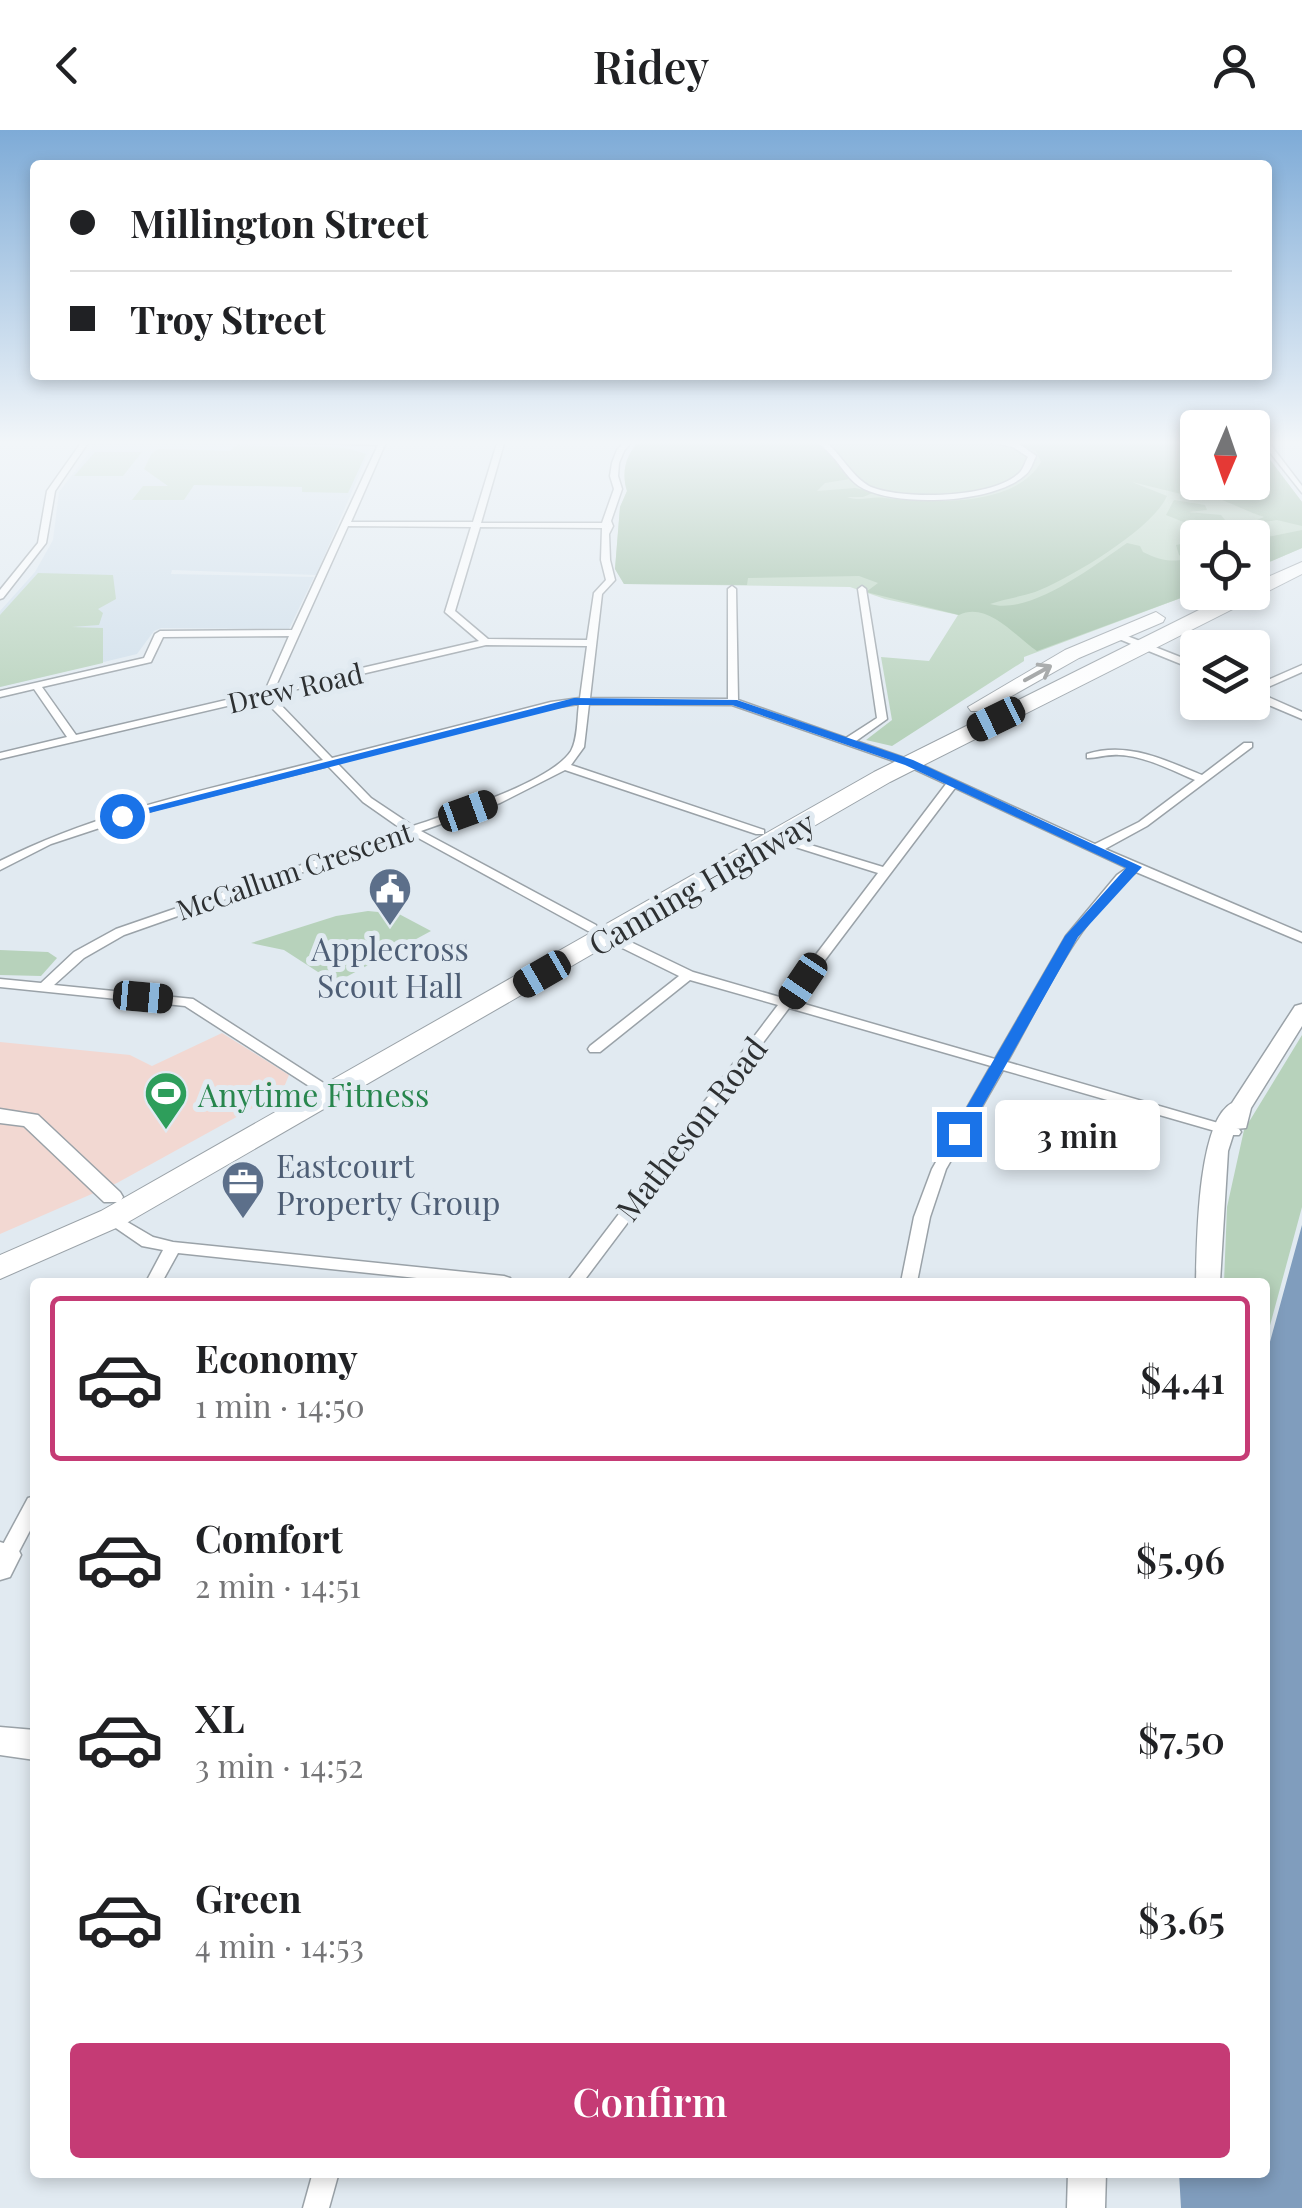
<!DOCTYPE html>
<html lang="en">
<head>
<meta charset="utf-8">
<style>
	:root { --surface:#fff; --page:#f2f2f2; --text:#202124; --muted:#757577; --line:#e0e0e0; --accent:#c53b75 }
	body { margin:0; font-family:"Playfair Display",serif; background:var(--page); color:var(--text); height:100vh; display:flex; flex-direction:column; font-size:38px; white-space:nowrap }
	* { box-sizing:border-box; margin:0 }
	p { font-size:32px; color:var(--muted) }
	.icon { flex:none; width:55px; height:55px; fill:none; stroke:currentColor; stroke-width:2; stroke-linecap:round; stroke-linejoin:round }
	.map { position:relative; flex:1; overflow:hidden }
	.drawer { position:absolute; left:30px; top:1148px; width:1240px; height:900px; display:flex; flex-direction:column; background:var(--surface); border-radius:10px; box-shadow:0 5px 15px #0003 }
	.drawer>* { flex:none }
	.hud { position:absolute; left:30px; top:30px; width:1242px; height:220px; border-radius:10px; box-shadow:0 5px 15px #0003; display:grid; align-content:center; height:220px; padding:0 40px; background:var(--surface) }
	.needle { width:65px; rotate:182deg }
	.fabs { position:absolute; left:1180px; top:280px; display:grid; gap:20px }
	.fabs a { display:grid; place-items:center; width:90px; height:90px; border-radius:10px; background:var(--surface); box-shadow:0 5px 15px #0003; font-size:50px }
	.end { position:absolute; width:45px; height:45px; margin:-22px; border:12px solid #1a73e8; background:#fff; box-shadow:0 0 0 5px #fff }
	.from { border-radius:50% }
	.bubble { position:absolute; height:70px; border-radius:10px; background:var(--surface); box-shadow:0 5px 15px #0003; font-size:32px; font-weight:600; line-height:70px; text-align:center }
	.car { position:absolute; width:30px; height:60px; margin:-30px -15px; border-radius:12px; box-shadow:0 0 8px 2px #0007; background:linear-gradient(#222 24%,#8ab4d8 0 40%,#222 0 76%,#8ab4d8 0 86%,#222 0) }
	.hud b { display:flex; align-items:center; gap:35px; height:95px; font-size:38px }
	.hud b+b { border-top:2px solid var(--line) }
	.hud i { width:25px; height:25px; background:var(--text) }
	ul { padding:18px 0 0; list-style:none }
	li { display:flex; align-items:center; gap:30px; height:165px; margin:0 20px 15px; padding:0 20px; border:5px solid transparent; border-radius:10px }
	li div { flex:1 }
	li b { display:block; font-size:38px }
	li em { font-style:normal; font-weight:600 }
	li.on { border-color:var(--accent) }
	li>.icon { width:90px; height:90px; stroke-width:1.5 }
	.button { display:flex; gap:20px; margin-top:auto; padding:20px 40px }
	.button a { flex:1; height:115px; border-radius:10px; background:var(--accent); color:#fff; font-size:40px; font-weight:600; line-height:115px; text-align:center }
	header { display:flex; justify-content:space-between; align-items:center; height:130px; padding:0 40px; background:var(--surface); font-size:45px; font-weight:600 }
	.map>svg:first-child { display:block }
</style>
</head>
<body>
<header><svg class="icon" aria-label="back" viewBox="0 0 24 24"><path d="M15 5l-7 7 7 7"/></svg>Ridey<svg class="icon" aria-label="person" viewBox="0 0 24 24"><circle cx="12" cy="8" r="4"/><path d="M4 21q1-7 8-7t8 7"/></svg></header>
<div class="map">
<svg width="1302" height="2078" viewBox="0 0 1302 2078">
	<rect width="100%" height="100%" fill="#e1eaf1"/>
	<polygon fill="#f2d8d2" points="222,903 289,945 282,962 117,1053 0,1104 0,912 130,925 152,936"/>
	<polygon fill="#d0dfeb" points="91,310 263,310 372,315 316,445 172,440 171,444 314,447 289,499 161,498 154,501 137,524 0,557 0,481 35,442 53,410 59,362 92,319"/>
	<g fill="#b7d2bb">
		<path d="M 641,310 L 1197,310 L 1198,352 L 1252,352 L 1255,310 L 1302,372 L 1302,418 L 1253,439 L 1252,408 L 1198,408 L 1197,462 L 1024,527 L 1024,531 L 892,616 L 866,610 L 892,590 L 881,527 L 929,531 L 958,485 L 885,469 L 850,457 L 624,454 L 615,439 L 620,377 L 627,361 C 621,342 626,323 641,310 Z"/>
		<polygon points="237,315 346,318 366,324 348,363 302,362 302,357 194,355 184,370 132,370 143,356 168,356 144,339 152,323 159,319 230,321"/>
		<polygon points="95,322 142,322 123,346 74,346"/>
		<polygon points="38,443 113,445 116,469 98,479 103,483 99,495 72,497 103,498 103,533 0,557 0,485"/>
		<polygon points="368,781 399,784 431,801 335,853 284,820 251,813 336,786"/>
		<polygon points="0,820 48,822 57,828 41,846 0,845"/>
		<polygon points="1302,905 1302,1077 1265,1214 1265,1152 1224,1152 1227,1077 1244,1000"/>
	</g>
	<g fill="#97ba9c">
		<path d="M 641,310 L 813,310 L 838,328 L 850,349 L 825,353 L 817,361 L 855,358 L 875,362 L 863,367 L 847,367 C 860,372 871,366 885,368 C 935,373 1015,377 1041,332 L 1036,321 L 994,310 L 1197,310 L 1198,352 L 1252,352 L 1255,310 L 1302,372 L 1302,396 L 1277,390 L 1246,395 L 1264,387 C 1242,380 1199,357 1180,357 L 1181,364 L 1132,352 L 1167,366 C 1153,399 1069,449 1035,462 C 1020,467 1004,469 990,474 C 1030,486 1095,435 1127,413 L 1140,416 L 1143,422 C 1157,429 1170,433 1186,429 L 1179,425 L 1176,415 L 1197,411 L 1197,462 L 1037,521 C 1015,506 987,471 959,485 L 866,462 L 878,453 L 859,446 L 748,448 L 747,455 L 624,454 L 615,439 L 620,377 L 627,361 C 621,342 626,323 641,310 Z"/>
		<polygon points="1174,370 1205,375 1207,380 1188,382 1221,385 1239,407 1221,407 1166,385"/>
		<polygon points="1302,400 1302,418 1253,439 1253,410"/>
	</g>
	<polygon fill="#809dbd" points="1302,1095 1302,2078 1181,2078 1179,2043 1265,2042 1265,1230"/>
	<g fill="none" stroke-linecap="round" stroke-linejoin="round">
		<g stroke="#9aa2a8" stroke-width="3">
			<g id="street">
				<polygon points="83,310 90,310 55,361 46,413 3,468 0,469 0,460 38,413 47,361"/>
				<path d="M 288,310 L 387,310 L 351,392 L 473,392 L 498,310 L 505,310 L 481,393 L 602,393 L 614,359 L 610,346 L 612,333 L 617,320 L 626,310 L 633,310 L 624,321 L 619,333 L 618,346 L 622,359 L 611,391 L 613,396 L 609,404 L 610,430 L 615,450 L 602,464 L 590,568 L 728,569 L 728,459 L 732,456 L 736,459 L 738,570 L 846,608 L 877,588 L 858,459 L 862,456 L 866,459 L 887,589 L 856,611 L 913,631 L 1095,714 L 1139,692 L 1195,650 C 1171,640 1145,626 1119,625 C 1108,624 1098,628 1087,628 L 1087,624 C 1128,611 1164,630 1202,645 L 1244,613 L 1252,613 L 1252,617 L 1147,696 L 1105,719 L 1302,803 L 1302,812 L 1136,742 C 1079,787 1042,870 1007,932 L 1239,999 L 1241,1002 L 1239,1005 L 1229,1005 L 1003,940 L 946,1039 L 930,1087 L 917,1152 L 901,1152 L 914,1087 L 932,1039 L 991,936 L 789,878 L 583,1152 L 567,1152 L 778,875 L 690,850 L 600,922 L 590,922 L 588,919 L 590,916 L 679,846 L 604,809 L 604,803 L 612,803 L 693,842 L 783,868 L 878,743 L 773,710 L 773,706 L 781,706 L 883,737 L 946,654 L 905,635 L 732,575 L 589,574 L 584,617 L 571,635 L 764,700 L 764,704 L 756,704 L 565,640 L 500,673 L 421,701 L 596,795 L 596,801 L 588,801 L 411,704 L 124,805 L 84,828 L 54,855 L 193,869 L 336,961 L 338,964 L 336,967 L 326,967 L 185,876 L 0,857 L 0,849 L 41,853 L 74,822 L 116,799 L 403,700 L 363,672 L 328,636 L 157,679 L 51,714 L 0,740 L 0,731 C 101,680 214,658 323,630 L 268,574 L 266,567 L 0,629 L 0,623 L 67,607 L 34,559 L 0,567 L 0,561 L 144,528 L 155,504 L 160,501 L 292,500 L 378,315 L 292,312 ZM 348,396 L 471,397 L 445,482 L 479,511 L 275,558 ZM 480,397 L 602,398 L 601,430 L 606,450 L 594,463 L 587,510 L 488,509 L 455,481 ZM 289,506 L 265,561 L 76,605 L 42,557 L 151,532 L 163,507 ZM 486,515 L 587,516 L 580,568 L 551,572 L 332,628 L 277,571 L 276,564 ZM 579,574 C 577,588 578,609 571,621 C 550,653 451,683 413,696 L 371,668 L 337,633 L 551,578 ZM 955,658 L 1127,738 L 1117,745 L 1066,806 L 995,929 L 794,871 Z"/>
				<path d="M 814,310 L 821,310 L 827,313 C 842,326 853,348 871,357 C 903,370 997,369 1021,341 C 1023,339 1027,328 1028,327 L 1013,317 L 980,310 L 1018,313 L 1036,326 C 1032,334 1031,341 1024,346 C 992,373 901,377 864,359 C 849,352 842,336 831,325 C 826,319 819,314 814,310 Z"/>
				<polygon points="1260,310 1267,310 1302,356 1302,363"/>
				<polygon points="1117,502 1198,534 1198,541 1114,507 1112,505"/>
				<polygon points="1302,535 1302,542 1257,562 1302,582 1302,589 1252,568 1252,557"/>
				<polygon points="112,1083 153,1107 173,1112 504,1146 510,1148 512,1152 455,1152 178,1123 162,1152 146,1152 163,1120 142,1116 107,1092 104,1088 107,1084"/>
				<polygon points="35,1366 35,1391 14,1431 7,1433 0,1431 0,1420 28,1368"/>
				<polygon points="313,2042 339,2042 329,2078 303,2078"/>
			</g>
		</g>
		<g stroke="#9aa2a8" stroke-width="3">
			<g id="secondary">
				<path d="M 1302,874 L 1302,896 L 1251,978 L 1246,998 L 1235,999 L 1228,1021 L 1220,1152 L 1196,1152 C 1197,1115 1197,991 1232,973 L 1295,876 Z"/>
				<polygon points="0,979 38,985 120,1062 123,1067 120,1072 104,1072 24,996 0,993"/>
				<polygon points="0,1412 17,1417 21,1425 10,1447 0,1450"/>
				<polygon points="0,1597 35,1600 35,1630 0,1625"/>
				<polygon points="1068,2042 1106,2042 1105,2078 1067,2078"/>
			</g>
		</g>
		<g stroke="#9aa2a8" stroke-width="2">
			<g id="highway">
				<polygon points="1302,432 1302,444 890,652 123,1095 0,1149 0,1125 101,1081 874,642 1235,462 1252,462 1252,454"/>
				<polygon points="1156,482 1165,488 1163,492 1079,528 985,581 971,581 968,577 1065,520"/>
			</g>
		</g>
		<use href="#street" fill="#fff" fill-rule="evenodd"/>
		<use href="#secondary" fill="#fff" fill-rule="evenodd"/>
		<use href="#highway" fill="#fff" fill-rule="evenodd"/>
	</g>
	<defs><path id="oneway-shaft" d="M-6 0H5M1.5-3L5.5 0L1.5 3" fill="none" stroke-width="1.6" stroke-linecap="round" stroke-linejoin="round" transform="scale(2.5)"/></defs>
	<use stroke="#969898" href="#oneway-shaft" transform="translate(1038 543) rotate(-29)"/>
	<linearGradient id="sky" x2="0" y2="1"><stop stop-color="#7eabd7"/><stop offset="0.52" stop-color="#f2f6f9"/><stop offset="1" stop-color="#f2f6f9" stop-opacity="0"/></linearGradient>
	<rect width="1302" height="601" fill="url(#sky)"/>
	<polygon fill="#1a73e8" points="574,568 737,570 913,630 1142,737 1078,807 967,1004 959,1010 951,1004 1065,806 1126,738 905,635 732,575 574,575 122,690 116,686"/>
	<defs>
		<g id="civic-pin" transform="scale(2.25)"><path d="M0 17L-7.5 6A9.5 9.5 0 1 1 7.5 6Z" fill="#5c6f8a" stroke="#e1eaf1"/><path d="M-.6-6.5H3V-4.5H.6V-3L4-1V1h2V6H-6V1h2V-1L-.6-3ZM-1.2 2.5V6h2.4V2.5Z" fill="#fff"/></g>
		<g id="stadium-pin" transform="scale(2.25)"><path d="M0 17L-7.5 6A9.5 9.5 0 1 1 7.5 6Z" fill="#2e9e5b" stroke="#e1eaf1"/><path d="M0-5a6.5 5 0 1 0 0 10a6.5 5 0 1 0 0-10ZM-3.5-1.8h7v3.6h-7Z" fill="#fff"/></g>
		<g id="office-pin" transform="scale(2.25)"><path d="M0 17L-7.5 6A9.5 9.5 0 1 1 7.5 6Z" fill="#5c6f8a" stroke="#e1eaf1"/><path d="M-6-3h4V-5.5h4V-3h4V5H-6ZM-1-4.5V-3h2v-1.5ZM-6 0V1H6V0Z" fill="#fff"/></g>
	</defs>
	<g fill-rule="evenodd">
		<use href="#civic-pin" x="390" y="759"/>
		<use href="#stadium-pin" x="166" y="963"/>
		<use href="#office-pin" x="243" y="1052"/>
	</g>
	<g text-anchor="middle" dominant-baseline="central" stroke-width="10" stroke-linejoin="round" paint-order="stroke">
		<g font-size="28" fill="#2d3032" stroke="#e1eaf1">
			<text transform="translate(295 557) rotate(-13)">Drew Road</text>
			<text transform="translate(294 740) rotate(-19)">McCallum Crescent</text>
		</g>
		<g font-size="32" fill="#2d3032" stroke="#e1eaf1">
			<text transform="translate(701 752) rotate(-30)">Canning Highway</text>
			<text transform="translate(690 998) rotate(-52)">Matheson Road</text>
		</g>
		<g font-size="32" fill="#4e5e75" stroke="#e1eaf1">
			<text x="390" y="817">Applecross<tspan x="390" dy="37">Scout Hall</tspan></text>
			<text x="276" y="1034" text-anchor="start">Eastcourt<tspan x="276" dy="37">Property Group</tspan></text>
		</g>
		<g font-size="32" fill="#27864d" stroke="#e1eaf1" text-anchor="start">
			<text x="198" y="963">Anytime Fitness</text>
		</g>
	</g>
</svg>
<div class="fabs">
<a><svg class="needle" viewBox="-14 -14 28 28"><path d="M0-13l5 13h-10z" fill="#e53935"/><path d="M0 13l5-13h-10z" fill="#757577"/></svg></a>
<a><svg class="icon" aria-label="locate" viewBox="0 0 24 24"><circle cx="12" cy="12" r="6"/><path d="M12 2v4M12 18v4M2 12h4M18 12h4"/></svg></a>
<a><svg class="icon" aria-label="layers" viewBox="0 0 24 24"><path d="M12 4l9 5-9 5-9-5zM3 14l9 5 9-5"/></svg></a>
</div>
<i class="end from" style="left:122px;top:686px"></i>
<i class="end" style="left:959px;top:1004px"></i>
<div class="bubble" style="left:995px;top:970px;width:165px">3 min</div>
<i class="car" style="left:996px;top:589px;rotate:244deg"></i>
<i class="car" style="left:468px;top:681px;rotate:70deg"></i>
<i class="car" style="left:542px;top:844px;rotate:240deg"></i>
<i class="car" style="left:803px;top:851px;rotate:214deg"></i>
<i class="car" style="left:143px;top:867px;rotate:95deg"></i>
<div class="hud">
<b><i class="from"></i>Millington Street</b>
<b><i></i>Troy Street</b>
</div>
<section class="drawer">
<ul>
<li class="on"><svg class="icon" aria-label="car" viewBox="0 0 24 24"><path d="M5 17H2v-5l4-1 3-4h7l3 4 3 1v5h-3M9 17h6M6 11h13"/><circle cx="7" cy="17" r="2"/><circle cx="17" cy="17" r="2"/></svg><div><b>Economy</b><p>1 min · 14:50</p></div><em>$4.41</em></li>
<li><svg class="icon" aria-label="car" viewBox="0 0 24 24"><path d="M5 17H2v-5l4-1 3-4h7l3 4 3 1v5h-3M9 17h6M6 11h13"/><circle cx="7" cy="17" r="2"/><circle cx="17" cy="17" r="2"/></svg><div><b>Comfort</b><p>2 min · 14:51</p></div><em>$5.96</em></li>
<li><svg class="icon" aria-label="car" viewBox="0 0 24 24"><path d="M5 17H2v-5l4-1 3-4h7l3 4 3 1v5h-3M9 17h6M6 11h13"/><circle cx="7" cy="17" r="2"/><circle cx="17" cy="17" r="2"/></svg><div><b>XL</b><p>3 min · 14:52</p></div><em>$7.50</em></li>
<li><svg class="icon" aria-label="car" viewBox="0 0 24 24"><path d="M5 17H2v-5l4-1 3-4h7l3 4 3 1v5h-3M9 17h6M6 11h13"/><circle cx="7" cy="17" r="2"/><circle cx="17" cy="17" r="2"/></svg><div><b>Green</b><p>4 min · 14:53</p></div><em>$3.65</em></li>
</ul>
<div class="button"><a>Confirm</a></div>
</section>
</div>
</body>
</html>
